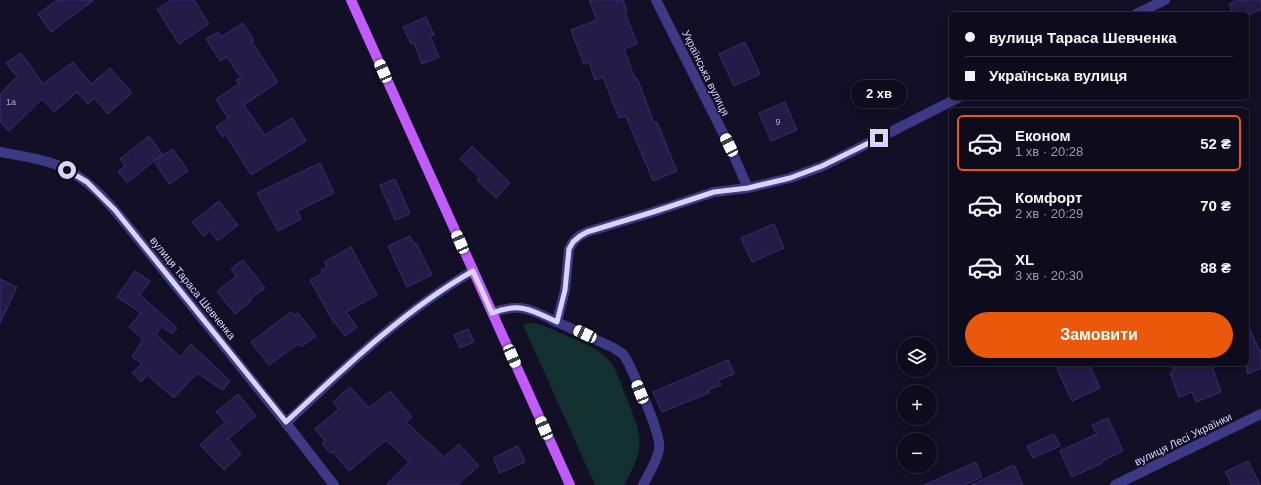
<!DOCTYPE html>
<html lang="uk">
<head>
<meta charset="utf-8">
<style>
	:root { --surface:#0e0b1c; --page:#171425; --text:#f1f3f6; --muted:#9b9ba3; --line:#2e2b3b; --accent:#ea580c }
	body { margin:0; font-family:Helvetica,sans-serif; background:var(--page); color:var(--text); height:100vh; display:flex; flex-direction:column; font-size:15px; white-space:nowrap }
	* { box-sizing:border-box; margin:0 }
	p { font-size:13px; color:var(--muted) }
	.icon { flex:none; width:22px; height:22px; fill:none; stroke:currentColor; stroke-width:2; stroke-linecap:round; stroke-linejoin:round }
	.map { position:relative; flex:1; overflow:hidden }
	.side { position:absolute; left:949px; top:108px; width:300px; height:258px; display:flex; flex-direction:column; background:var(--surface); border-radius:6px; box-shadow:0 2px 10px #0003,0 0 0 1px var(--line) }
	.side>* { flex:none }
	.banner { position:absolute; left:949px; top:12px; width:300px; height:88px; border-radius:6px; box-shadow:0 2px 10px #0003,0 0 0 1px var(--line); display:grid; align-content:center; height:88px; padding:0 16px; background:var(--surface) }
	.tools { position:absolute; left:897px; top:337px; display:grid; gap:8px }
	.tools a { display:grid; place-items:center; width:40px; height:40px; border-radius:50%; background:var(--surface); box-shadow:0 2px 10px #0003,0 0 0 1px var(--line); font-size:20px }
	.end { position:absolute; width:18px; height:18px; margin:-9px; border:5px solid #d9d4ff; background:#111; box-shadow:0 0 0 2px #111 }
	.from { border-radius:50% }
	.bubble { position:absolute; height:28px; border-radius:14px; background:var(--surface); box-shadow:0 2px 10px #0003,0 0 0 1px var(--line); font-size:13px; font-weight:800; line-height:28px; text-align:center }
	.car { position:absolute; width:12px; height:24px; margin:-12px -6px; border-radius:5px; box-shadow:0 0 3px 1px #0007; background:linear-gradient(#fff 24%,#345 0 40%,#fff 0 76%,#345 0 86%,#fff 0) }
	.banner b { display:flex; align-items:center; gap:14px; height:38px; font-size:15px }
	.banner b+b { border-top:1px solid var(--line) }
	.banner i { width:10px; height:10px; background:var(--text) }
	ul { padding:7px 0 0; list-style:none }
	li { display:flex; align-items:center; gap:12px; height:56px; margin:0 8px 6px; padding:0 8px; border:2px solid transparent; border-radius:6px }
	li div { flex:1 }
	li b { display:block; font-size:15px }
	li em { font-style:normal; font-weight:800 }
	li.active { border-color:var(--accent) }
	li>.icon { width:36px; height:36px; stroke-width:1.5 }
	.primary-button { display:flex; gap:8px; margin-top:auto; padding:8px 16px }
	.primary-button a { flex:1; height:46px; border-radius:24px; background:var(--accent); color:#fff; font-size:16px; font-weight:800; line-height:46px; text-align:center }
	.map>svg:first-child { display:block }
</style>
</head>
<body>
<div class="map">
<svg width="1261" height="485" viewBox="0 0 1261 485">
	<rect width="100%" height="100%" fill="#130f26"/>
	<path fill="#12302f" d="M 527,323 C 540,322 553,330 565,335 C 578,341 597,347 607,358 C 616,368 620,381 625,394 C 641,435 648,444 624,485 L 595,485 L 523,325 Z"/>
	<g fill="#241b47" stroke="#3b2d73">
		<polygon points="57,0 94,0 51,32 38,14"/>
		<polygon points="171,0 194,0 209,24 179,44 157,9"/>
		<polygon points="589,0 623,0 627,11 625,12 637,44 624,49 635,79 637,78 654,123 657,122 677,171 653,181 626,116 619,118 603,77 595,80 589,62 584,64 571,30 597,20"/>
		<polygon points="1237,0 1261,0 1261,9 1251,14 1233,14 1229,4"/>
		<polygon points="426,17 434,35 430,36 439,57 422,64 414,43 411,44 403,27"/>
		<polygon points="243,23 254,40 251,41 278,82 244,105 265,135 292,118 306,141 251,175 226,135 223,137 216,127 228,118 216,99 239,84 236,80 241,78 227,57 220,61 206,39 218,32 221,37"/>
		<polygon points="745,42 760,74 734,86 719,54"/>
		<polygon points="21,53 43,84 73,62 91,84 110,68 132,93 108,114 94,98 88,104 77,92 54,112 42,99 9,131 0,122 0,94 17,77 6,63"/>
		<polygon points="785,102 797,130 771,141 759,113"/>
		<polygon points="149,136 163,155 155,160 173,149 188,171 169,184 154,161 127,183 118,171 125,166 120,159"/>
		<polygon points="472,146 510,183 496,198 477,180 480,178 460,159"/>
		<polygon points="320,163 334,193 297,211 301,219 278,231 257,193"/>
		<polygon points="395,179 410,214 395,220 380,185"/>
		<polygon points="219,201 238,225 218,241 210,231 203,236 192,222"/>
		<polygon points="774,224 784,248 752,262 741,238"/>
		<polygon points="410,236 414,244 416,243 432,275 407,287 388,246"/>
		<polygon points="351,247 377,295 346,312 357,327 345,336 335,322 334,323 310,280 323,273 321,270 327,267 324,262"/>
		<polygon points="243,260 265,288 250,299 251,301 235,314 217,291 236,276 231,269"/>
		<polygon points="135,271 150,281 140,295 177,328 172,334 162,327 156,334 180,357 191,344 230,381 223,390 197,373 174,398 147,375 141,382 132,373 142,363 132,357 143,339 129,327 141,313 117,297"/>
		<polygon points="0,279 17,287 0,323"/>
		<polygon points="291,312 294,315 298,313 316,336 301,347 298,344 269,365 251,342"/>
		<polygon points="1247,323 1261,354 1261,368 1247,374"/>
		<polygon points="468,329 474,342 460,348 454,335"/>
		<polygon points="728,360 734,374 719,380 721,385 708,390 709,393 662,412 653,392"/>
		<polygon points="1055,364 1089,364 1100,388 1072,401"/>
		<polygon points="1171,364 1211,364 1221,392 1196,402 1192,392 1179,397 1170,373 1174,371"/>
		<polygon points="350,387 369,408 390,391 412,417 406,422 444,457 459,444 479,466 457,485 386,485 409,462 386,440 349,471 333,452 330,453 322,443 325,441 315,429 339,409 333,402"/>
		<polygon points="238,394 256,416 228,439 241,454 224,470 200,445 225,422 216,412"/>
		<polygon points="1108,418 1123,451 1102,461 1102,463 1072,477 1060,451 1097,434 1092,425"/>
		<polygon points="1054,434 1060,446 1033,458 1027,446"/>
		<polygon points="518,446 525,462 500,473 493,458"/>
		<polygon points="1248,461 1260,485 1232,485 1225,472"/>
		<polygon points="976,462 982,477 964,485 924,485"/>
		<polygon points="1014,465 1023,485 971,485"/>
	</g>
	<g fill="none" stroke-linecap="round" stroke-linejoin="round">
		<g stroke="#3d3a85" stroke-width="10">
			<polyline points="656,0 729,145 748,188 790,178 823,166 958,98"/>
			<polyline points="1136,14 1165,0"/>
			<path d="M 0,152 C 20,156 41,158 60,166 C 88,178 108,202 127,225 L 286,423 L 334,485"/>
			<path d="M 492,313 C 520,302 532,310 557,322 L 565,290 L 569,249 L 573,242 L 579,236 L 587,232 L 653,212 L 714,192 L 748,188"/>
			<path d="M 557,322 L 612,347 L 623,354 L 629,364 C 636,380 662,435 659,449 C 657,462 649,473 643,485"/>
			<path d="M 286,423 C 344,368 403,311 473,271"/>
			<polyline points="1115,485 1261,414"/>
		</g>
		<polyline stroke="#c25bff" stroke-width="10" points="351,0 570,485"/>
	</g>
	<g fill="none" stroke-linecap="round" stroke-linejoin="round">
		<path stroke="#d9d4ff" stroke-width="5" d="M 67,170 L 87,182 L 115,210 L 286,422 C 344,368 404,310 473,271 L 492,313 C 520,302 532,310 557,322 L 565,290 L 569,249 L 573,242 L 580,236 L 587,232 L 653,212 L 714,192 L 748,188 L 790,178 L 822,166 L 879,138"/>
	</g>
	<g text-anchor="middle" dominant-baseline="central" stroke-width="3" stroke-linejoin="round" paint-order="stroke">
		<g font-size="9" fill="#aca6d1">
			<text x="11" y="102">1а</text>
			<text x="778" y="122">9</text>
		</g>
		<g font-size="11" fill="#d9d4ff" stroke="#130f26">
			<text transform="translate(706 73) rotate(64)">Українська вулиця</text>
			<text transform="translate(193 288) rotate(51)">вулиця Тараса Шевченка</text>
			<text transform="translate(1183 439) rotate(-26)">вулиця Лесі Українки</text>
		</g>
	</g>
</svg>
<div class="tools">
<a><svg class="icon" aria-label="layers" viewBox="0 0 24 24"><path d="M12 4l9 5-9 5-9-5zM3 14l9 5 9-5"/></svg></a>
<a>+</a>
<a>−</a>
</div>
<i class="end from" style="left:67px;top:170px"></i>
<i class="end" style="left:879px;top:138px"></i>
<div class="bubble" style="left:851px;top:80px;width:56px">2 хв</div>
<i class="car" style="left:383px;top:71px;rotate:336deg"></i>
<i class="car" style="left:729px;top:145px;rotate:334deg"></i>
<i class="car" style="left:460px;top:242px;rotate:336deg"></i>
<i class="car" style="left:585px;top:334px;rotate:295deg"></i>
<i class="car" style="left:512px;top:356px;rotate:156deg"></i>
<i class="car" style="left:640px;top:392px;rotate:338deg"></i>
<i class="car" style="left:544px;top:428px;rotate:336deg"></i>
<div class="banner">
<b><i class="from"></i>вулиця Тараса Шевченка</b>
<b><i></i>Українська вулиця</b>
</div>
<section class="side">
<ul>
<li class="active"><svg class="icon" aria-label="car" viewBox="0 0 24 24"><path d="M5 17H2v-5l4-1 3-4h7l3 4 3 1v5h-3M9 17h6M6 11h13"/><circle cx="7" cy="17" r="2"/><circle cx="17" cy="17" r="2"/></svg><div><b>Економ</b><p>1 хв · 20:28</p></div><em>52 ₴</em></li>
<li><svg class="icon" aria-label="car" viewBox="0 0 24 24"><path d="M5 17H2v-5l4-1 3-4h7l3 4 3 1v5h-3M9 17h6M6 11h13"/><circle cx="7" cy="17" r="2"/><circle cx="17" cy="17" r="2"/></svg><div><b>Комфорт</b><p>2 хв · 20:29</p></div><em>70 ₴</em></li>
<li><svg class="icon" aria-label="car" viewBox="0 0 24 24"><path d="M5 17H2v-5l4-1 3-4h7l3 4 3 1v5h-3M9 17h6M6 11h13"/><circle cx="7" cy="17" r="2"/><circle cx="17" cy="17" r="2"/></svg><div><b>XL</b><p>3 хв · 20:30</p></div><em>88 ₴</em></li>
</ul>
<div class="primary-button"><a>Замовити</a></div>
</section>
</div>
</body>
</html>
